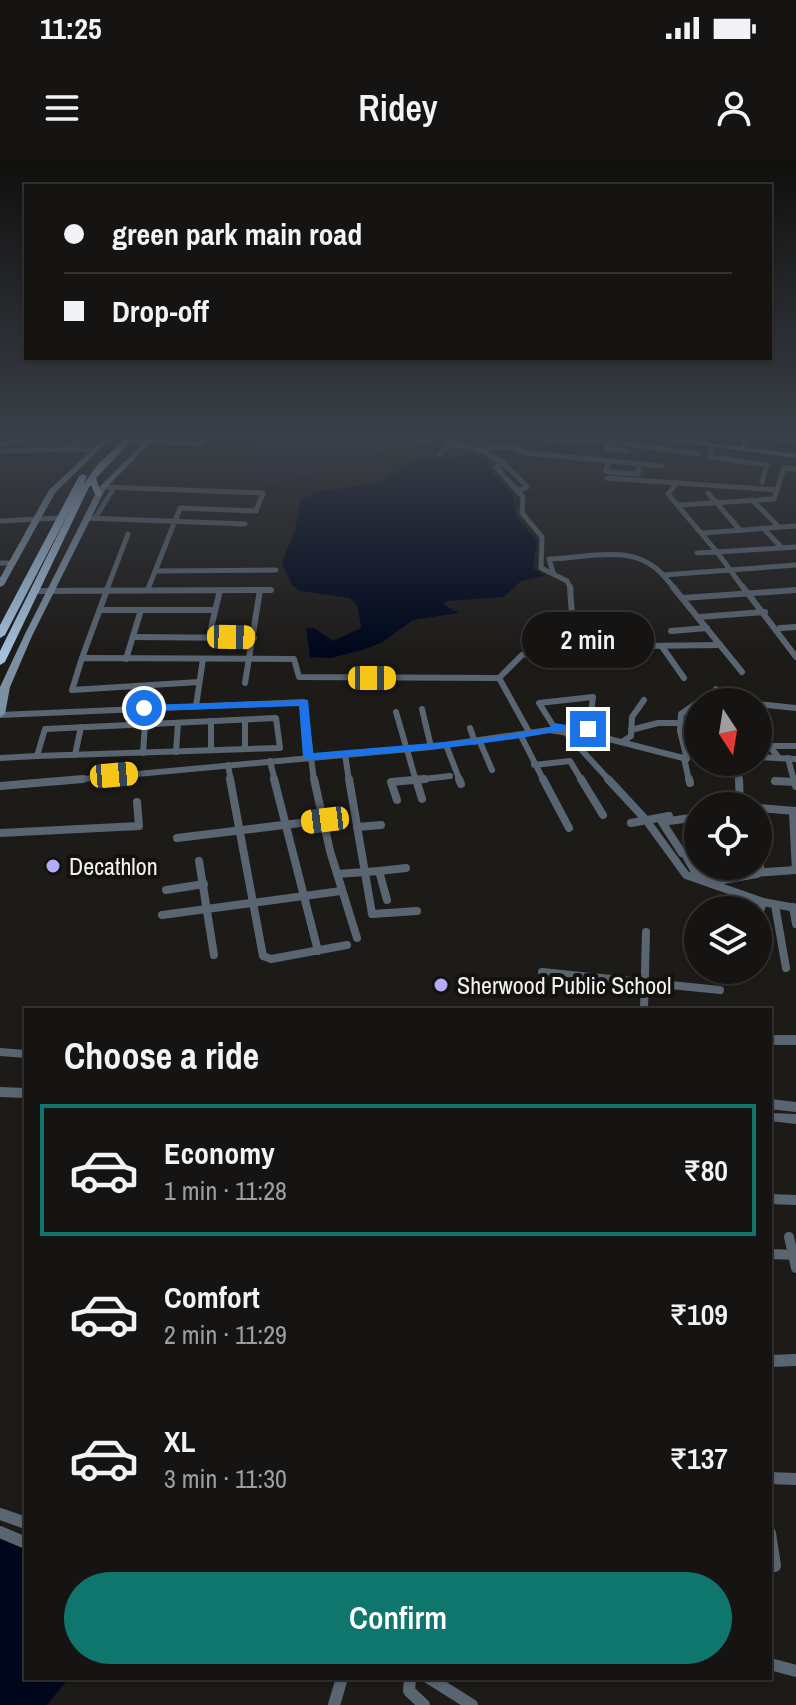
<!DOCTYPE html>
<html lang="en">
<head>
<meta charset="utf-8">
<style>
	:root { --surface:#161412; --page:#232120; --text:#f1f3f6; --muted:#9e9e9f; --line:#353332; --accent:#0f766e }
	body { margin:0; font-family:"Archivo Narrow",sans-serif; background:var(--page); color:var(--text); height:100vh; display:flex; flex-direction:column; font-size:30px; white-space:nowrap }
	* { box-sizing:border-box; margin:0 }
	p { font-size:26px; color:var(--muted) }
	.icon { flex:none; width:44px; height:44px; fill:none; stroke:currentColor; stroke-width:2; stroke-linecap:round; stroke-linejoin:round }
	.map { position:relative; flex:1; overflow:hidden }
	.sheet { position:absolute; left:24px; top:848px; width:748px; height:672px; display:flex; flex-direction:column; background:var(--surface); border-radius:0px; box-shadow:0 2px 6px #0004,0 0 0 2px var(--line) }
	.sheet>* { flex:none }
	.hud { position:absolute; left:24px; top:24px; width:748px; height:176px; border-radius:0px; box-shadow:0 2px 6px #0004,0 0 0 2px var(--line); display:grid; align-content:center; height:176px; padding:0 40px; background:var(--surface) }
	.needle { width:52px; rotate:168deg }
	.fabs { position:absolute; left:684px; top:528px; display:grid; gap:16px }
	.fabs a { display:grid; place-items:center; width:88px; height:88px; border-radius:50%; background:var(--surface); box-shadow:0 2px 6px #0004,0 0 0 2px var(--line); font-size:40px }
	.end { position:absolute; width:36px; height:36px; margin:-18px; border:10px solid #1a73e8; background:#fff; box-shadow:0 0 0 4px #fff }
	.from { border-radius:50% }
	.bubble { position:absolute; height:56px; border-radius:28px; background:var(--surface); box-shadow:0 2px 6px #0004,0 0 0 2px var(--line); font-size:26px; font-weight:600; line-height:56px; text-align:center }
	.car { position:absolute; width:24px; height:48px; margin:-24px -12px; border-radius:10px; box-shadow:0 0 6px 2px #0007; background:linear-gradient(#f5c518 24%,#345 0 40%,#f5c518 0 76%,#345 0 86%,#f5c518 0) }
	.hud b { display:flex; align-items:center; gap:28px; height:76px; font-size:30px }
	.hud b+b { border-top:2px solid var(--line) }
	.hud i { width:20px; height:20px; background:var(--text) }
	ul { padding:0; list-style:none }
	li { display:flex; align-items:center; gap:24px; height:132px; margin:0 16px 12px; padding:0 24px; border:4px solid transparent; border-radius:0px }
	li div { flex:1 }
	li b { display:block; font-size:30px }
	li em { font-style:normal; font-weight:600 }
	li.selected { border-color:var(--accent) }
	li>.icon { width:72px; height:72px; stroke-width:1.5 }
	h2 { padding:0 40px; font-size:36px; line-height:96px }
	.cta { display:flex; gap:16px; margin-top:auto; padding:16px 40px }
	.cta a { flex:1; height:92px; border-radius:48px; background:var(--accent); color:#fff; font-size:32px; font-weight:600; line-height:92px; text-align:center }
	.status { display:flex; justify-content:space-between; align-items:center; height:56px; padding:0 40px; background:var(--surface); direction:ltr }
	.status svg { height:22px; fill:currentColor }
	header { display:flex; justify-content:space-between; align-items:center; height:104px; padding:0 40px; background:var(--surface); font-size:36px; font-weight:600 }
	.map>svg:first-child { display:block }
</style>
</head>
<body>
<div class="status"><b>11:25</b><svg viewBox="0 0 49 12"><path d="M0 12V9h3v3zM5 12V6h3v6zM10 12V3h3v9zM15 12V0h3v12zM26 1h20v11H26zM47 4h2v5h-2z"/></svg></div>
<header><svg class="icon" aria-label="menu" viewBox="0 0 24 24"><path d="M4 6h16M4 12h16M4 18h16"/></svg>Ridey<svg class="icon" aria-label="person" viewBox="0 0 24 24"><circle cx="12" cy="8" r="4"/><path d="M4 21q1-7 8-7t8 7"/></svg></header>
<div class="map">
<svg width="796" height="1545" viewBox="0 0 796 1545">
	<rect width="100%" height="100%" fill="#1d1b18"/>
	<polygon fill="#241f2f" points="252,277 431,277 434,283 388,290 265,327 259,290"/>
	<g fill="#00071c">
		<polygon points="476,294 489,301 488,309 512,333 516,356 537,381 533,408 545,416 521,421 504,437 446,441 444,445 459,453 413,460 381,483 362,490 331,498 310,497 306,468 314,468 333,481 361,468 358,447 350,438 300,431 292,425 282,403 295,370 301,339 321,331 380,323 414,301"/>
		<polygon points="0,1379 26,1388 26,1518 69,1518 47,1545 0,1545"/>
	</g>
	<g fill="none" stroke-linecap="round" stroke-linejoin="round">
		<g stroke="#596571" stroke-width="5">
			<polyline points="83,277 69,289 94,290"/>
			<path d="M 452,277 L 452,284 C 486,287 505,302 527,327 L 517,331"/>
			<polyline points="452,277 483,277"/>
			<polyline points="764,277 796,279"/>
			<polyline points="583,278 698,294"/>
			<polyline points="547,280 550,277 579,282"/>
			<polyline points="127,281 201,284 206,277"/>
			<polyline points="609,281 606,288 627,291"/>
			<polyline points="0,285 29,277"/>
			<polyline points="712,285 709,297 767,305 762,322"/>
			<polyline points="484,288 513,287 526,293 662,306"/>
			<polyline points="744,288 745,277"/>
			<polyline points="0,291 69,289"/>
			<polyline points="439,294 452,284"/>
			<polyline points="609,301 606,311 609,312 638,314 640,304"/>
			<polyline points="504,303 496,307 523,337 522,353 542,377 541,408 567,421 571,429"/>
			<polyline points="607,318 777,330"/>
			<polyline points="677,323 668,334 717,392 796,387"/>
			<polyline points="103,327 263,333 256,351 180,348 175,361"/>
			<polyline points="708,333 740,370"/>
			<polyline points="752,340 779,367"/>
			<polyline points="679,345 774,339 784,308 796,309"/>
			<polyline points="87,358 245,364"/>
			<polyline points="95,358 114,328"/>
			<polyline points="0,361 58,358"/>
			<polyline points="763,368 781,387"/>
			<polyline points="703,373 796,366"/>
			<polyline points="697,393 717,392 744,429"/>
			<polyline points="0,403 11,403"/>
			<polyline points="155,411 276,410"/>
			<path d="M 553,412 L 549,399 C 588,398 633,382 663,415"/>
			<polyline points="107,429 128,374"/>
			<polyline points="148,429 173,366"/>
			<polyline points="675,429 663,415 796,405"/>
		</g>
		<g stroke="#596571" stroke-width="6">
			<polyline points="673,427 742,512"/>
			<polyline points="743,427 796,497"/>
			<polyline points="35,431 260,430"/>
			<polyline points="683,438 796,430"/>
			<polyline points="100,450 215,450"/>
			<polyline points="699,457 765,452"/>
			<polyline points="780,468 796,467"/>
			<polyline points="671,471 707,468"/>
			<polyline points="133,477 254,478"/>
			<polyline points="209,477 220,430"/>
			<polyline points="558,487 720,485"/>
			<polyline points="663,488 684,518"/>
			<polyline points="82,498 108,427"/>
			<polyline points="126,499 141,450"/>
			<polyline points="199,522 72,530 82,498 294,499 299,517 499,518"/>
			<polyline points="245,523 260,430 271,430"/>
			<polyline points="716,529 720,542"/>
			<polyline points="758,544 796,548"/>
			<polyline points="196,546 203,499"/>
			<polyline points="422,549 431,587"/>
			<polyline points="396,552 416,621"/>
			<polyline points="0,555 304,542 314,621"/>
			<polygon points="276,558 280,588 37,596 45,569"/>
			<polyline points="245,560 245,589"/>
			<polyline points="211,561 211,590"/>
			<polyline points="758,562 761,576 779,598"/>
			<polyline points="470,568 475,582"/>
			<polyline points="556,570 539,543 593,537 589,568 571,568"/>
			<polyline points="631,570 658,563 698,563"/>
			<polyline points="529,572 499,518 522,495 558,487 572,455 570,427"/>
			<polyline points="565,572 610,621"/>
			<polyline points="521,576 544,621"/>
			<polyline points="480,582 492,610"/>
			<polyline points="622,582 631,576 632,557 644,540"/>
			<polyline points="446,585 460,621"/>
			<polyline points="770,586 796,586"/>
			<polyline points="176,592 178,563"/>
			<polyline points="143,593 145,564"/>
			<polyline points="345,594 349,621"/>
			<polyline points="75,595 81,567"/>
			<polyline points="758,597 796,599"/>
			<polyline points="0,598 37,596"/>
			<polyline points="684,598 689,621"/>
			<polyline points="788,598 794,621"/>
			<polyline points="270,601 275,621"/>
			<polyline points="738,602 739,621"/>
			<polyline points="228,605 231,621"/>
			<polyline points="534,605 570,601 582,621"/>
			<polyline points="61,621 431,587 549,570 609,579 687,599 680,571 681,554 698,542"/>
			<polyline points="406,621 450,616"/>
		</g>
		<g stroke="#596571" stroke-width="8">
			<polyline points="230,619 263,796 271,799 347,785"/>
			<polyline points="274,619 318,791"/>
			<polyline points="314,619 330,691 357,778"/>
			<polyline points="349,619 372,754 417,751"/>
			<polyline points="416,619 422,639"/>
			<polyline points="459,619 461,624"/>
			<polyline points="543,619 569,668"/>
			<polyline points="581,619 603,655"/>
			<polyline points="608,619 646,660 686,715 763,742 796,748"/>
			<polyline points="689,619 690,623"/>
			<polyline points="739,619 740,646"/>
			<polyline points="794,619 796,626"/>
			<polyline points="775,621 795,622"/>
			<polyline points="0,626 83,619"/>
			<polyline points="397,640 391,622 425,619"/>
			<polyline points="758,648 796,651"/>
			<polyline points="793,654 796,710"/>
			<polyline points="631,663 669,656"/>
			<polyline points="357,667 381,665"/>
			<polyline points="0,673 139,666 137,642"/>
			<polyline points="177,678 325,660"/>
			<polyline points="682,693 662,662 698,657"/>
			<polyline points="698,693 686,696 698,717"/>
			<polyline points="199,701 214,795"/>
			<polyline points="379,711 406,708"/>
			<polyline points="753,713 796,710"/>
			<polyline points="337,714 379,711 387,740"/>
			<polyline points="698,717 760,708 758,670"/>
			<polyline points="711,722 757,714"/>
			<polyline points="166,730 204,724"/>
			<polyline points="775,745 786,808"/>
			<polyline points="793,747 796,764"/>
			<polyline points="162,755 341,731"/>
			<polyline points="758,757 763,742"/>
			<polyline points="542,812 720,830"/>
			<polyline points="644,850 646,772"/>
		</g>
		<g stroke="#596571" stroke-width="10">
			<polyline points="770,880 796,880"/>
			<polyline points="0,932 26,933"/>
			<polyline points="770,944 796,947"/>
			<polyline points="770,1039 796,1040"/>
			<polyline points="789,1077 796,1108"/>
			<polyline points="770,1094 795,1095"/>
		</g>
		<g stroke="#596571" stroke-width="12">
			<polyline points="770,1201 796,1200"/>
			<polyline points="770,1318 796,1319"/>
			<polyline points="0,1354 26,1363"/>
			<polyline points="0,1372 26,1383"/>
			<polyline points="770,1373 775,1406"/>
			<polyline points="770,1504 796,1511"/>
			<polyline points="410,1518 409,1531 424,1545"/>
			<polyline points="429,1518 472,1545"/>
			<polyline points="334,1545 342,1518"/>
		</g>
		<g fill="#596571" fill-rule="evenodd">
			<polygon points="0,888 26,890 26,898 0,896"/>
			<polygon points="770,953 796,954 796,964 770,961"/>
		</g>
		<g fill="#7c90a3" fill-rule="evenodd">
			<polygon points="106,277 112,277 55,333 4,425 0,427 0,418 49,330"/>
			<polygon points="150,277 156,277 106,328 32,476 10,527 5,554 0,557 0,527 24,476 99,327"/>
			<polygon points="646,277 661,277 796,294 796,298"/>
		</g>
		<polygon fill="#a3c0dc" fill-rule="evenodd" points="127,277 135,277 96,318 102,336 96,336 91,325 89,327 5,502 0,505 0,491 71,348 5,475 0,478 0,465 79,316 83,314 87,316 83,325 98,304"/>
	</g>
	<linearGradient id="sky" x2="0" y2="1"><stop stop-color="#100f0d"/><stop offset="0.56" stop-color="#3a3f48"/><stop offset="1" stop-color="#3a3f48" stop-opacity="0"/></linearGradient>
	<rect width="796" height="493" fill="url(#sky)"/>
	<path fill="#1a73e8" d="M 308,540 L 313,593 L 480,579 L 549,568 L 554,563 L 593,569 C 584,575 574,568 564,570 C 482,587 393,593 308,600 L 303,597 L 299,546 L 144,551 L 139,548 L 144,545 Z"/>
	<g fill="#b3adf9" stroke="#14120f" stroke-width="3">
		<circle cx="53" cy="706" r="8"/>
		<circle cx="441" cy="825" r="8"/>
	</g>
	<g text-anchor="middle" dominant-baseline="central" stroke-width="8" stroke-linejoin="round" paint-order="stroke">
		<g font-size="24" fill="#f3f2f0" stroke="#14120f" text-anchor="start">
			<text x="69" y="706">Decathlon</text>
			<text x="457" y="825">Sherwood Public School</text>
		</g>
	</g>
</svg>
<div class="fabs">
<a><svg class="needle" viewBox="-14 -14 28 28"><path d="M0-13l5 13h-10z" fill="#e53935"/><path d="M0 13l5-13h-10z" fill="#9e9e9f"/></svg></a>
<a><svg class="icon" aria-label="locate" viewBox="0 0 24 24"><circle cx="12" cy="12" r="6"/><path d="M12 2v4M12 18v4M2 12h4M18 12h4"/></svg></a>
<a><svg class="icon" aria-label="layers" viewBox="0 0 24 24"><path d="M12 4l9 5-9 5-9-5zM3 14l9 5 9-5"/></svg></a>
</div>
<i class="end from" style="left:144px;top:548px"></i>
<i class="end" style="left:588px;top:569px"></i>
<div class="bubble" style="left:522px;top:452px;width:132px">2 min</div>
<i class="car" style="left:231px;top:477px;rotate:91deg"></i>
<i class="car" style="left:372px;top:518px;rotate:90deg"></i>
<i class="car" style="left:114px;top:615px;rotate:85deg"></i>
<i class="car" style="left:325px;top:660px;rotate:263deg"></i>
<div class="hud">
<b><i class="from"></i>green park main road</b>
<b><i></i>Drop-off</b>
</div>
<section class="sheet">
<h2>Choose a ride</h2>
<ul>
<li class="selected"><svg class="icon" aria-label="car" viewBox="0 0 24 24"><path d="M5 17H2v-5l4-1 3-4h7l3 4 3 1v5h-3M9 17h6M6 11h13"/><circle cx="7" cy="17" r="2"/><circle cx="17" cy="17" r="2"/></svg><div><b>Economy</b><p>1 min · 11:28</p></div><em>₹80</em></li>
<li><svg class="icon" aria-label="car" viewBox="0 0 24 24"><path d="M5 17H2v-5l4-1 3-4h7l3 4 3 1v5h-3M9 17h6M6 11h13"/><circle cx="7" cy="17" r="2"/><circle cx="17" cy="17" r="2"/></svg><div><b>Comfort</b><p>2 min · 11:29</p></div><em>₹109</em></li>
<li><svg class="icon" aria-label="car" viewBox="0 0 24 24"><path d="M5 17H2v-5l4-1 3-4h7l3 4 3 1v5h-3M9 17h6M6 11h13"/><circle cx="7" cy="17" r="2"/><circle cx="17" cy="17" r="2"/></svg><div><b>XL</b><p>3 min · 11:30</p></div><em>₹137</em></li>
</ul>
<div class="cta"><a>Confirm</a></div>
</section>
</div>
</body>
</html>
